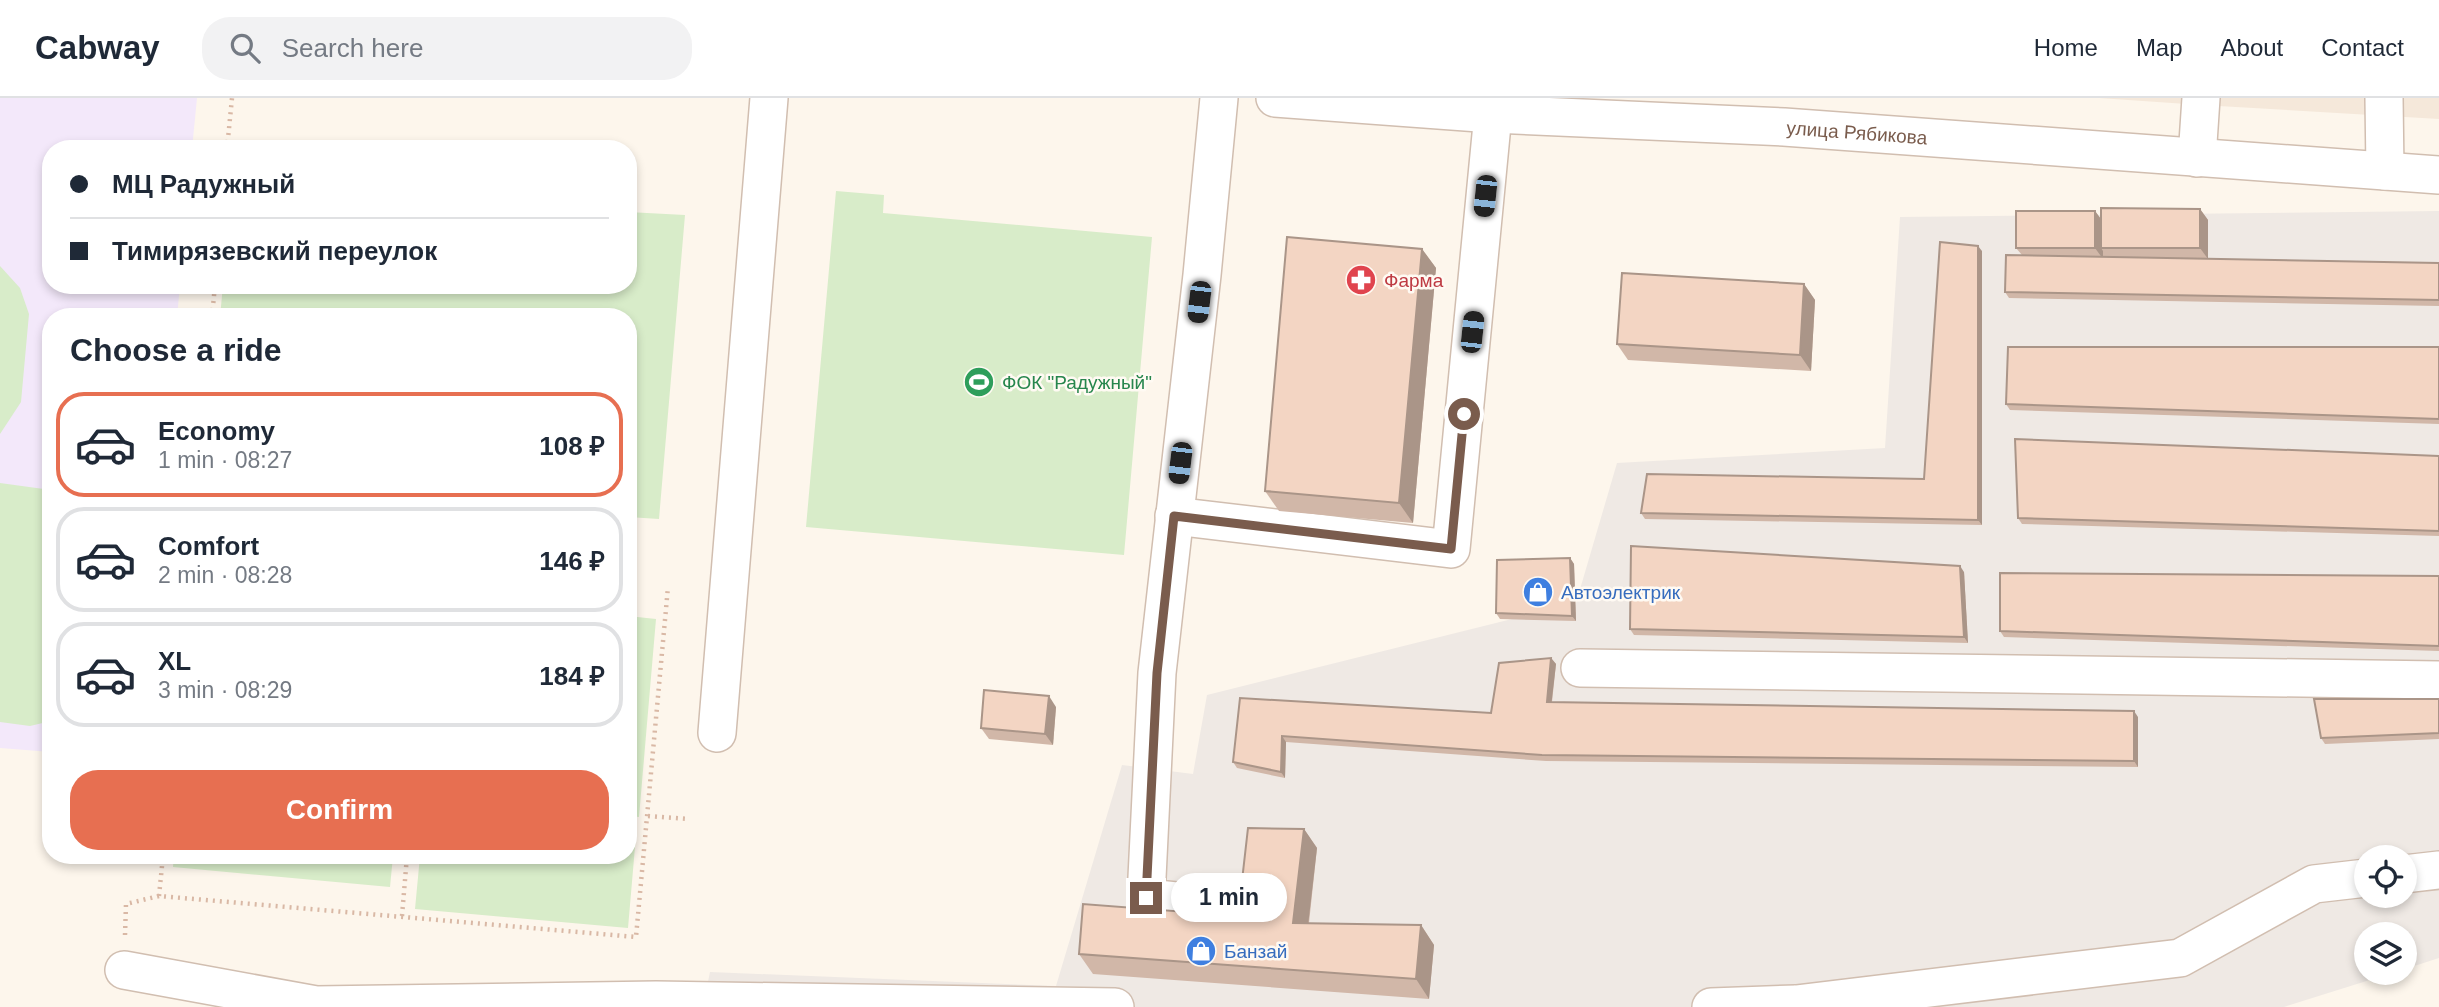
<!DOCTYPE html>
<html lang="en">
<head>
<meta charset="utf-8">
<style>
	:root { --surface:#fff; --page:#f2f2f3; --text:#1f2937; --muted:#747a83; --line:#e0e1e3; --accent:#e76f51 }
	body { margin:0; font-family:Arial,sans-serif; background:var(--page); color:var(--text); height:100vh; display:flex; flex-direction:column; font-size:26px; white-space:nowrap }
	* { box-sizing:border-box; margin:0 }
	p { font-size:23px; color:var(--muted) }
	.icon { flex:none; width:38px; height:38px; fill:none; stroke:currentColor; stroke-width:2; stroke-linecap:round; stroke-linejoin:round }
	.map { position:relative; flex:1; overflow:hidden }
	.panel { position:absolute; left:42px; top:210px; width:595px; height:556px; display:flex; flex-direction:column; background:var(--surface); border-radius:28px; box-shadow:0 4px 10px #0003 }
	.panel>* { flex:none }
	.top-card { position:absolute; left:42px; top:42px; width:595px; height:154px; border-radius:28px; box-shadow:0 4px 10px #0003; display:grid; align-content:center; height:154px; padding:0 28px; background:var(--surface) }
	.controls { position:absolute; left:2354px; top:747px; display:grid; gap:14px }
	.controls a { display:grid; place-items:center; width:63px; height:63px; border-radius:50%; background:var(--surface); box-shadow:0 4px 10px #0003; font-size:35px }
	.end { position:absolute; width:32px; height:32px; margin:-16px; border:9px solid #7a5c4d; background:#fff; box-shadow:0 0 0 4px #fff }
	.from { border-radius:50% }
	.bubble { position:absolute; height:49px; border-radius:24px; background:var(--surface); box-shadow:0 4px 10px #0003; font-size:23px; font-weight:600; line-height:49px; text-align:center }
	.car { position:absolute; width:21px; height:42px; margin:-21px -10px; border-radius:9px; box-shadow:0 0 5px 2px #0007; background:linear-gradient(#222 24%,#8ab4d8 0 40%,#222 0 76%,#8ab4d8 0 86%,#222 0) }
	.top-card b { display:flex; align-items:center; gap:24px; height:66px; font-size:26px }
	.top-card b+b { border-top:2px solid var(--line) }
	.top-card i { width:18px; height:18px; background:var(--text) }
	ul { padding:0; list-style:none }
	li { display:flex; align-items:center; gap:21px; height:105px; margin:0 14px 10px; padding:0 14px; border:4px solid var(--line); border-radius:28px }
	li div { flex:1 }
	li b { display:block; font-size:26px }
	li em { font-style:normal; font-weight:600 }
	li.active { border-color:var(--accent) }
	li>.icon { width:63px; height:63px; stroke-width:1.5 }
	h2 { padding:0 28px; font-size:32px; line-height:84px }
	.button { display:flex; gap:14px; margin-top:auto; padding:14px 28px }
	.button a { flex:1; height:80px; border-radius:28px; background:var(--accent); color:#fff; font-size:28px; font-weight:600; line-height:80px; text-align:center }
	header { display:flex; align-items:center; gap:42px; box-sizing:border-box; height:98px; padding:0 35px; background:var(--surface); border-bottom:2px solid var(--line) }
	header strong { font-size:33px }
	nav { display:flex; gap:38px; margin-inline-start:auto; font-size:24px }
	.search { width:490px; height:63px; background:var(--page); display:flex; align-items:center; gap:18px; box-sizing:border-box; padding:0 24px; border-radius:28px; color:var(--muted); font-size:26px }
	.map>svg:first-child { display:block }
</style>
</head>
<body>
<header>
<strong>Cabway</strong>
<div class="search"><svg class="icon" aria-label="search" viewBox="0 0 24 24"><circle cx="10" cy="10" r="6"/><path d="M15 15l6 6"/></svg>Search here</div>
<nav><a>Home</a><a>Map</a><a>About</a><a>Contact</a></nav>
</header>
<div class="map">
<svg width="2439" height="909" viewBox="0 0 2439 909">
	<rect width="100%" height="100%" fill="#fdf6ec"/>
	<polygon fill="#f5e8da" points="2099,0 2439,0 2439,21 2201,7"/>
	<path fill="#efe9e4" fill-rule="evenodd" d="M 2439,113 L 2439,860 L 2405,871 L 2404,836 L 2366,836 L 2366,875 L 2392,875 L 2284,909 L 703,909 L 710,874 L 1056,888 L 1122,667 L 1193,676 L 1207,597 L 1576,505 L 1617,365 L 1885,350 L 1900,119 ZM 2366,760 L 2404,760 L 2404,798 L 2366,798 Z"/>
	<polygon fill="#f3e8fa" points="0,0 197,0 192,51 51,51 51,187 180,187 177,219 51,219 51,654 0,650"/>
	<g fill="#d8ecc9">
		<polygon points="836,93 884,97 883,115 1152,139 1124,457 806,429"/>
		<polygon points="628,114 685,117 659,421 628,419 628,219 220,219 223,187 628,187"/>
		<polygon points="0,168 20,190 29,216 21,304 0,336"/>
		<polygon points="0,385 51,392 51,623 30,628 0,624"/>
		<polygon points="628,518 656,521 639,719 628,718"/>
		<polygon points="628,725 637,726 628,830 415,811 420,758 628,758"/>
		<polygon points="174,758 393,758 390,789 173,769"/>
	</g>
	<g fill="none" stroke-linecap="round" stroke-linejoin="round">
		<g stroke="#d1beb0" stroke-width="40">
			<g id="minor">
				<path id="s1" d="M 1275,0 L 1493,16 L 1784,29 L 2439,77"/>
				<polyline points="2384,0 2385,73"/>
				<polyline points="2197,60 2201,0"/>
				<polyline points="1174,418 1451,451 1493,16"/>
				<polyline points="1580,570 2439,582"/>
				<polyline points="717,635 769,0"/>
				<polyline points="2404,776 2439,772"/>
				<polyline points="1217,807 1146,800 1157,575 1202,177 1219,0"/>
				<polyline points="124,872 316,907 656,902 1115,909"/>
				<polyline points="1711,909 1796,906 2180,860 2314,786 2366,780"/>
			</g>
		</g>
		<g stroke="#d9b8a5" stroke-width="4.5" stroke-dasharray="2 5" stroke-linecap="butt">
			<polyline points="227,51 232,0"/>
			<polyline points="212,219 215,187"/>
			<polyline points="648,718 688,721"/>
			<polyline points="159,798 163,758"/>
			<polyline points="402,818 407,758"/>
			<polyline points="125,837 126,806 159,798 636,839 668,489"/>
		</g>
		<use href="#minor" stroke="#fff" stroke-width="37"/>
	</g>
	<g fill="#d1b7a8">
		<polygon points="2200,111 2208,122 2208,161 2439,165 2439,208 2009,200 2005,194 2022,157 2016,150 2095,113 2101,121"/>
		<polygon points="1422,151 1436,170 1413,425 1279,413 1265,393"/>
		<polygon points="1982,153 1982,427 1645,421 1641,415 1924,381"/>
		<polygon points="1804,186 1815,202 1811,273 1628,262 1617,246"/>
		<polygon points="2439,249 2439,326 2010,312 2006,306"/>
		<polygon points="2439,358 2439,438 2022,426 2018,420"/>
		<polygon points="1570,460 1574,466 1576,523 1500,521 1496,515"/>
		<polygon points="1964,474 1968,545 1634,537 1630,531"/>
		<polygon points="2439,478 2439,553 2004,539 2000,533"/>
		<polygon points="1551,560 1556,566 1552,604 2138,619 2138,669 1546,663 1286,644 1285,680 1237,670 1233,664 1240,600 1491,615"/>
		<polygon points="2439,601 2439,641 2325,646 2321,640"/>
		<polygon points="1056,609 1053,647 989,641 981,630"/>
		<polygon points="1304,731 1317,750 1309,825 1421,827 1434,847 1429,901 1093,876 1079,856 1238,818"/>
	</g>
	<g fill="#aa9588">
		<polygon points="2200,111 2208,122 2208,161 2200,150"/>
		<polygon points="2095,113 2103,124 2101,150 2103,153 2103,161 2095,150"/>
		<polygon points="1978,148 1982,153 1982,427 1978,422"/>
		<polygon points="1422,151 1436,170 1413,425 1399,405"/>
		<polygon points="1804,186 1815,202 1811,273 1800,257"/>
		<polygon points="1570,460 1574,466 1576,523 1572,518"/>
		<polygon points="1960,468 1964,474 1968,545 1964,539"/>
		<polygon points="1551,560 1556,566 1551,609 1547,604"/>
		<polygon points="1049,598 1056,609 1053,647 1045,636"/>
		<polygon points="2134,613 2138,619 2138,669 2134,663"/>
		<polygon points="1282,638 1286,644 1285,680 1281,674"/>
		<polygon points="1304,731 1317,750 1306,845 1293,825"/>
		<polygon points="1421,827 1434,847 1429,901 1416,881"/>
	</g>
	<g fill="#f3d5c3" stroke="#aa9588" stroke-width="2">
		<polygon points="2101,110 2200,111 2200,150 2101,150"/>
		<rect x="2016" y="113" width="79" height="37"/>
		<polygon points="1287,139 1422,151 1399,405 1265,393"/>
		<polygon points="1940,144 1978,148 1978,422 1641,415 1647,376 1924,381"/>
		<polygon points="2006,157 2439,165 2439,202 2005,194"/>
		<polygon points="1622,175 1804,186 1800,257 1617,246"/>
		<polygon points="2008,249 2439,249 2439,321 2006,306"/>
		<polygon points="2015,341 2439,358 2439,433 2018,420"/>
		<polygon points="1631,448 1960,468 1964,539 1630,531"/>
		<polygon points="1570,460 1572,518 1496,515 1497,462"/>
		<polygon points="2000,475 2439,478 2439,548 2000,533"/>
		<polygon points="1551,560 1547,604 2134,613 2134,663 1542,657 1282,638 1281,674 1233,664 1240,600 1491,615 1499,565"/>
		<polygon points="984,592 1049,598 1045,636 981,630"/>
		<polygon points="2314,601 2439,601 2439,635 2321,640"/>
		<polygon points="1248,730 1304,731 1293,825 1421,827 1416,881 1079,856 1083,806 1238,818"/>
	</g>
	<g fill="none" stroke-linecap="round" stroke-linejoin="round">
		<polyline stroke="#7a5c4d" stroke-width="9" points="1146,800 1157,575 1174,418 1451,451 1464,316"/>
	</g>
	<defs>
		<g id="pharmacy-disc" transform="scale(1.575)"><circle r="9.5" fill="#e0444e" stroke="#fffaf3"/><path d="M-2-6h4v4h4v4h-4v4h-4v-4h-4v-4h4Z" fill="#fff"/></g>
		<g id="stadium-disc" transform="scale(1.575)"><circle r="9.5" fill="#2e9e5b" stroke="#fffaf3"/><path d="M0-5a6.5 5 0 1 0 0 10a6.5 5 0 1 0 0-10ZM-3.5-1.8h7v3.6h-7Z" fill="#fff"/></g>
		<g id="shop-disc" transform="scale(1.575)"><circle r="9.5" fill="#3f7fe0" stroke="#fffaf3"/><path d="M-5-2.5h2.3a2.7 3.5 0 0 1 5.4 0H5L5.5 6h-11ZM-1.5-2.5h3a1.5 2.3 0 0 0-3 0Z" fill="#fff"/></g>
	</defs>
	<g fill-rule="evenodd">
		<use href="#pharmacy-disc" x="1361" y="182"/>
		<use href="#stadium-disc" x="979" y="284"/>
		<use href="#shop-disc" x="1538" y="494"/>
		<use href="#shop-disc" x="1201" y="853"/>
	</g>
	<g text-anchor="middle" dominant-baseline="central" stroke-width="5" stroke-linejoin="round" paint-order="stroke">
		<g font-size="19" fill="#7a5c4d" stroke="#fffaf3">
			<text stroke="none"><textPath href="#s1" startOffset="583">улица Рябикова</textPath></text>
		</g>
		<g font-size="19" fill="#be3a42" stroke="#fffaf3" text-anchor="start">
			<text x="1384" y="182">Фарма</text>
		</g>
		<g font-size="19" fill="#27864d" stroke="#fffaf3" text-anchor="start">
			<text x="1002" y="284">ФОК "Радужный"</text>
		</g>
		<g font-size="19" fill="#366cbe" stroke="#fffaf3" text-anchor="start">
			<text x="1561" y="494">Автоэлектрик</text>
			<text x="1224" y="853">Банзай</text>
		</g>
	</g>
</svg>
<div class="controls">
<a><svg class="icon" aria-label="locate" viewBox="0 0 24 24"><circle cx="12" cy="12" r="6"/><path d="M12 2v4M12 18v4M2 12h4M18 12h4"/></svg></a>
<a><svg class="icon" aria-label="layers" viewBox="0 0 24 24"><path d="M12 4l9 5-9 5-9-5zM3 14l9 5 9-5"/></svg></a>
</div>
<i class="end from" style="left:1464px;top:316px"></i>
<i class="end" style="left:1146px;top:800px"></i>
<div class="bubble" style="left:1171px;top:775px;width:116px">1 min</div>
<i class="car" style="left:1485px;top:98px;rotate:186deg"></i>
<i class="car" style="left:1199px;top:204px;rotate:187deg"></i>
<i class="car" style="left:1472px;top:234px;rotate:6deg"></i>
<i class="car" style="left:1180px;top:365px;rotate:187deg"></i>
<div class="top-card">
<b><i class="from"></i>МЦ Радужный</b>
<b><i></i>Тимирязевский переулок</b>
</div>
<section class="panel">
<h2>Choose a ride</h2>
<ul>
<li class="active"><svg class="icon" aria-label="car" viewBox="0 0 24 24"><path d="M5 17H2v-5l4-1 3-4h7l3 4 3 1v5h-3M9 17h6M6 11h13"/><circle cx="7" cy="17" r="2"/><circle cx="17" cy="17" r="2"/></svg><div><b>Economy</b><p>1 min · 08:27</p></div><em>108 ₽</em></li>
<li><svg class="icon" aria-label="car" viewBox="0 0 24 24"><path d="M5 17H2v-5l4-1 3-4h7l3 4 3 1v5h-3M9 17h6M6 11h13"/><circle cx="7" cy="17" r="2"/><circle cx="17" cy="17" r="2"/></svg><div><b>Comfort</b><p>2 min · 08:28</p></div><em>146 ₽</em></li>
<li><svg class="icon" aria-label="car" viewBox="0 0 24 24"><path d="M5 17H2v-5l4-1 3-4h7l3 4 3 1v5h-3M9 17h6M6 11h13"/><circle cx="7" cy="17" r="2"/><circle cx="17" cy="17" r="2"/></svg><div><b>XL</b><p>3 min · 08:29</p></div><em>184 ₽</em></li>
</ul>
<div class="button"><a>Confirm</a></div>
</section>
</div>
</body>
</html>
